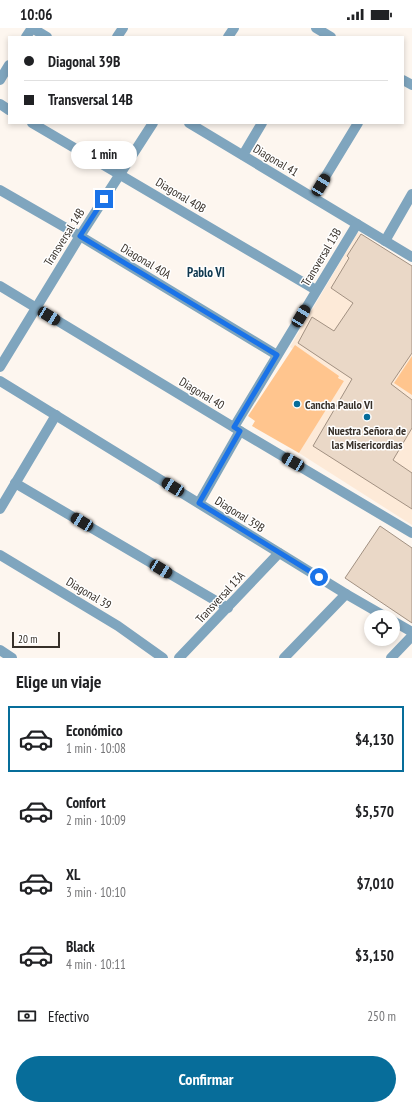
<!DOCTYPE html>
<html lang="es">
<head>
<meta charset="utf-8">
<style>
	:root { --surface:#fff; --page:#f2f2f2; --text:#202124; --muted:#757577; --line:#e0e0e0; --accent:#076d9a }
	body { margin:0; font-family:"PT Sans Narrow",sans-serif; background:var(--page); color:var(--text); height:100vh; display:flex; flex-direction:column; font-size:15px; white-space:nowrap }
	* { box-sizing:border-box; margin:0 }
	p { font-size:13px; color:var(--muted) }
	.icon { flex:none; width:22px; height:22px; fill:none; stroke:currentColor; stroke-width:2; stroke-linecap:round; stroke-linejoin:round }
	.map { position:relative; height:630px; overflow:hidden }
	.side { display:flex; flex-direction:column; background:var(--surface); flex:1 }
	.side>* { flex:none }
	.hud { position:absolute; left:8px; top:8px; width:396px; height:88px; border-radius:0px; box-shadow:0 2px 6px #0003; display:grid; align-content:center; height:88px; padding:0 16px; background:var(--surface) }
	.buttons { position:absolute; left:364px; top:582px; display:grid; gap:8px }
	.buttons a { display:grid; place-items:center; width:36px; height:36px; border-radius:50%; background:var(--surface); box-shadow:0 2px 6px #0003; font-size:20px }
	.scale { position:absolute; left:12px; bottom:10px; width:48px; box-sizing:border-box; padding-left:4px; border:2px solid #373029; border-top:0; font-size:11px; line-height:14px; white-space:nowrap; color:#373029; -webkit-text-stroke:3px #fff; paint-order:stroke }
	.end { position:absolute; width:18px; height:18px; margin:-9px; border:5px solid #1a73e8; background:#fff; box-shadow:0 0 0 2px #fff }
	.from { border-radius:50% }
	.bubble { position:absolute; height:28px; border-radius:14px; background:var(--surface); box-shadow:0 2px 6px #0003; font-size:13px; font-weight:700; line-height:28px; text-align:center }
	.car { position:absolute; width:12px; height:24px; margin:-12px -6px; border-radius:5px; box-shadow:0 0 3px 1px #0007; background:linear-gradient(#222 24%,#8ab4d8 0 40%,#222 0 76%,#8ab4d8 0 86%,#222 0) }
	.hud b { display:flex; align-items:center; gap:14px; height:38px; font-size:15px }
	.hud b+b { border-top:1px solid var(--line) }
	.hud i { width:10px; height:10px; background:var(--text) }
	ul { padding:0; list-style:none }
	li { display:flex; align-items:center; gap:12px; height:66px; margin:0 8px 6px; padding:0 8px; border:2px solid transparent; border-radius:0px }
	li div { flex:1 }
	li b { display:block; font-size:15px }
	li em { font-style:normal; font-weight:700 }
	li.selected { border-color:var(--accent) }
	li>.icon { width:36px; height:36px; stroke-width:1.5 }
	h2 { padding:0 16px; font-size:18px; line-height:48px }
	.pay { display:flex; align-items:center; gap:10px; height:44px; padding:0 16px; font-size:15px }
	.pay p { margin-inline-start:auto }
	.action { display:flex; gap:8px; margin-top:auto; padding:8px 16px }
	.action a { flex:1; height:46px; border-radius:24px; background:var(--accent); color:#fff; font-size:16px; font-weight:700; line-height:46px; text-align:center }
	.status { display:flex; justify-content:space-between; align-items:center; height:28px; padding:0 20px; background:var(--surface); direction:ltr }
	.status svg { height:11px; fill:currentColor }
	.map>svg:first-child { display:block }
</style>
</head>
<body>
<div class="status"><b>10:06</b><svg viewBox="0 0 49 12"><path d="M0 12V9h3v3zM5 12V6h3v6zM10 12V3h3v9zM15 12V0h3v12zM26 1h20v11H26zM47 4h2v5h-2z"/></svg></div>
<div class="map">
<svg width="412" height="630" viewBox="0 0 412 630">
	<rect width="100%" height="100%" fill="#fdf6ef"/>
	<polygon fill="#fdead8" points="358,204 412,238 412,497 299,425 344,353 290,319"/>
	<g fill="#ffc58e">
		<polygon points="295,317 339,348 338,350 344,353 299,425 252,398 255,393 248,388"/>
		<polygon points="412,328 412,367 394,355"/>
	</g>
	<g fill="#ead8c7" stroke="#a29182">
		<polygon points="361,206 412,238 412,325 391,356 412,372 412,400 393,432 412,445 412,481 313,418 352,351 298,315 312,289 334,303 353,275 331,260 349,230 347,228"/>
		<polygon points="380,498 412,520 412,595 345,550"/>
	</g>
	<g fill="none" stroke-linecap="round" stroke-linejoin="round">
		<g stroke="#7fa5be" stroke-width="10">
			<polyline points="32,0 47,9"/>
			<polyline points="117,9 123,0"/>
			<polyline points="228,9 234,0"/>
			<polyline points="0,76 9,82"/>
			<polyline points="32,95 316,262"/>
			<polyline points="189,95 412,229"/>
			<polyline points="243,127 262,95"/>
			<polyline points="0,162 80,208 277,327"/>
			<polyline points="313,169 358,95"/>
			<polyline points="385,213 412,166"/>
			<polyline points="0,258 240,403 412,505"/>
			<polyline points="0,339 80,208 153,95"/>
			<polyline points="0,353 346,566 386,589"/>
			<polyline points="234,399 357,196"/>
			<polyline points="15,455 228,580"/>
			<polyline points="199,475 240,403"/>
			<polyline points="0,481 56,387"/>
			<polyline points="0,527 118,598 163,630"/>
			<polyline points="393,593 412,604"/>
			<polyline points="0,622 12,630"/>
			<polyline points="179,630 279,525"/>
			<polyline points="284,630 346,566"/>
		</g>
		<g stroke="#7fa5be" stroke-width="10">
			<polyline points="316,0 331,9"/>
			<polyline points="26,9 32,0"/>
			<polyline points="0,52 9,37"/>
			<polyline points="403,52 412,57"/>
			<polyline points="391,630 412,608"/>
		</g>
	</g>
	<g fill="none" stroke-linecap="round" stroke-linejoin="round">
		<polyline stroke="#1a73e8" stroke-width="5" points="104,171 80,208 277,327 234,399 240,403 199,475 319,549"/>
	</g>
	<g fill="#076d9a" stroke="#fff" stroke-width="1.5">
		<circle cx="297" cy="376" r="4"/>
		<circle cx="367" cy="389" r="4"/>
	</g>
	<g text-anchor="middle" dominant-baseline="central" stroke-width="3" stroke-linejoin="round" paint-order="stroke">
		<g font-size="12" fill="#373029" stroke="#fff">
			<text transform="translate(276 132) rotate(31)">Diagonal 41</text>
			<text transform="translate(181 167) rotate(31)">Diagonal 40B</text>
			<text transform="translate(64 209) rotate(-58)">Transversal 14B</text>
			<text transform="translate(321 229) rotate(-59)">Transversal 13B</text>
			<text transform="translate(146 233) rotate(31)">Diagonal 40A</text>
			<text transform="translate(202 365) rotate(31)">Diagonal 40</text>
			<text transform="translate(240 486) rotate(32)">Diagonal 39B</text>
			<text transform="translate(89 565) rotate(31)">Diagonal 39</text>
			<text transform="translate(220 569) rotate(-47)">Transversal 13A</text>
		</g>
		<g font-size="12" font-weight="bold" fill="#373029" stroke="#fff" text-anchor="start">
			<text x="305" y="376">Cancha Paulo VI</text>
			<text x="367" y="402" text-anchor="middle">Nuestra Señora de<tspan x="367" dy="14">las Misericordias</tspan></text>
		</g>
		<g font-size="13" font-weight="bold" fill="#0f384f" stroke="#fff">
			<text x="206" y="244">Pablo VI</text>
		</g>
	</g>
</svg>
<div class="buttons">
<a><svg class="icon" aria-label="locate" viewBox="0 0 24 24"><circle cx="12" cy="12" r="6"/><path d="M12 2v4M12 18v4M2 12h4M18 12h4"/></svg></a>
</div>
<div class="scale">20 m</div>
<i class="end from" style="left:319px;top:549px"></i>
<i class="end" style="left:104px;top:171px"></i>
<div class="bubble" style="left:71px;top:113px;width:66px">1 min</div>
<i class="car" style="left:321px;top:157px;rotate:31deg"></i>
<i class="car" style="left:49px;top:288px;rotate:121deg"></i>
<i class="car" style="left:301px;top:288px;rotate:31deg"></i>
<i class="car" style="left:293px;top:434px;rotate:300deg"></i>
<i class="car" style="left:173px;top:459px;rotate:302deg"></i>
<i class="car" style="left:82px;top:494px;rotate:301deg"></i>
<i class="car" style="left:161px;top:541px;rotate:121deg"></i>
<div class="hud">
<b><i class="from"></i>Diagonal 39B</b>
<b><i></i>Transversal 14B</b>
</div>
</div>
<section class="side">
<h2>Elige un viaje</h2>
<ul>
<li class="selected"><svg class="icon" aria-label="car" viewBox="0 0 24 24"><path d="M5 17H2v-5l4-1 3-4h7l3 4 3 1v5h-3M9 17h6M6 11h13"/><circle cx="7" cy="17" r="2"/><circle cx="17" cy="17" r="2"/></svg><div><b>Económico</b><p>1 min · 10:08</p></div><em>$4,130</em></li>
<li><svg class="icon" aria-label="car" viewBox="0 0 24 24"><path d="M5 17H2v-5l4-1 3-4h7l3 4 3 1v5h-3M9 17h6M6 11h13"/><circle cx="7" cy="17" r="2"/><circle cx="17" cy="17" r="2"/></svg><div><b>Confort</b><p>2 min · 10:09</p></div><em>$5,570</em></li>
<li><svg class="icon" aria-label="car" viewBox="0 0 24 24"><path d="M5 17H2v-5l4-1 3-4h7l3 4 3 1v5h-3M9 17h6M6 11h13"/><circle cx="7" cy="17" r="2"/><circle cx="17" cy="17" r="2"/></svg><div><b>XL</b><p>3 min · 10:10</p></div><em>$7,010</em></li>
<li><svg class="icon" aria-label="car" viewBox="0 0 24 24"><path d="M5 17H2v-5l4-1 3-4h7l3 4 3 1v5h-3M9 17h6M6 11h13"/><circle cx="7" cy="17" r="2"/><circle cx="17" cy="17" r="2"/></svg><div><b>Black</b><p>4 min · 10:11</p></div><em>$3,150</em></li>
</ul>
<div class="pay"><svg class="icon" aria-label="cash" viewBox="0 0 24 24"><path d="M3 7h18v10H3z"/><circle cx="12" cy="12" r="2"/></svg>Efectivo<p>250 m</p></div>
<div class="action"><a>Confirmar</a></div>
</section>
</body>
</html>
